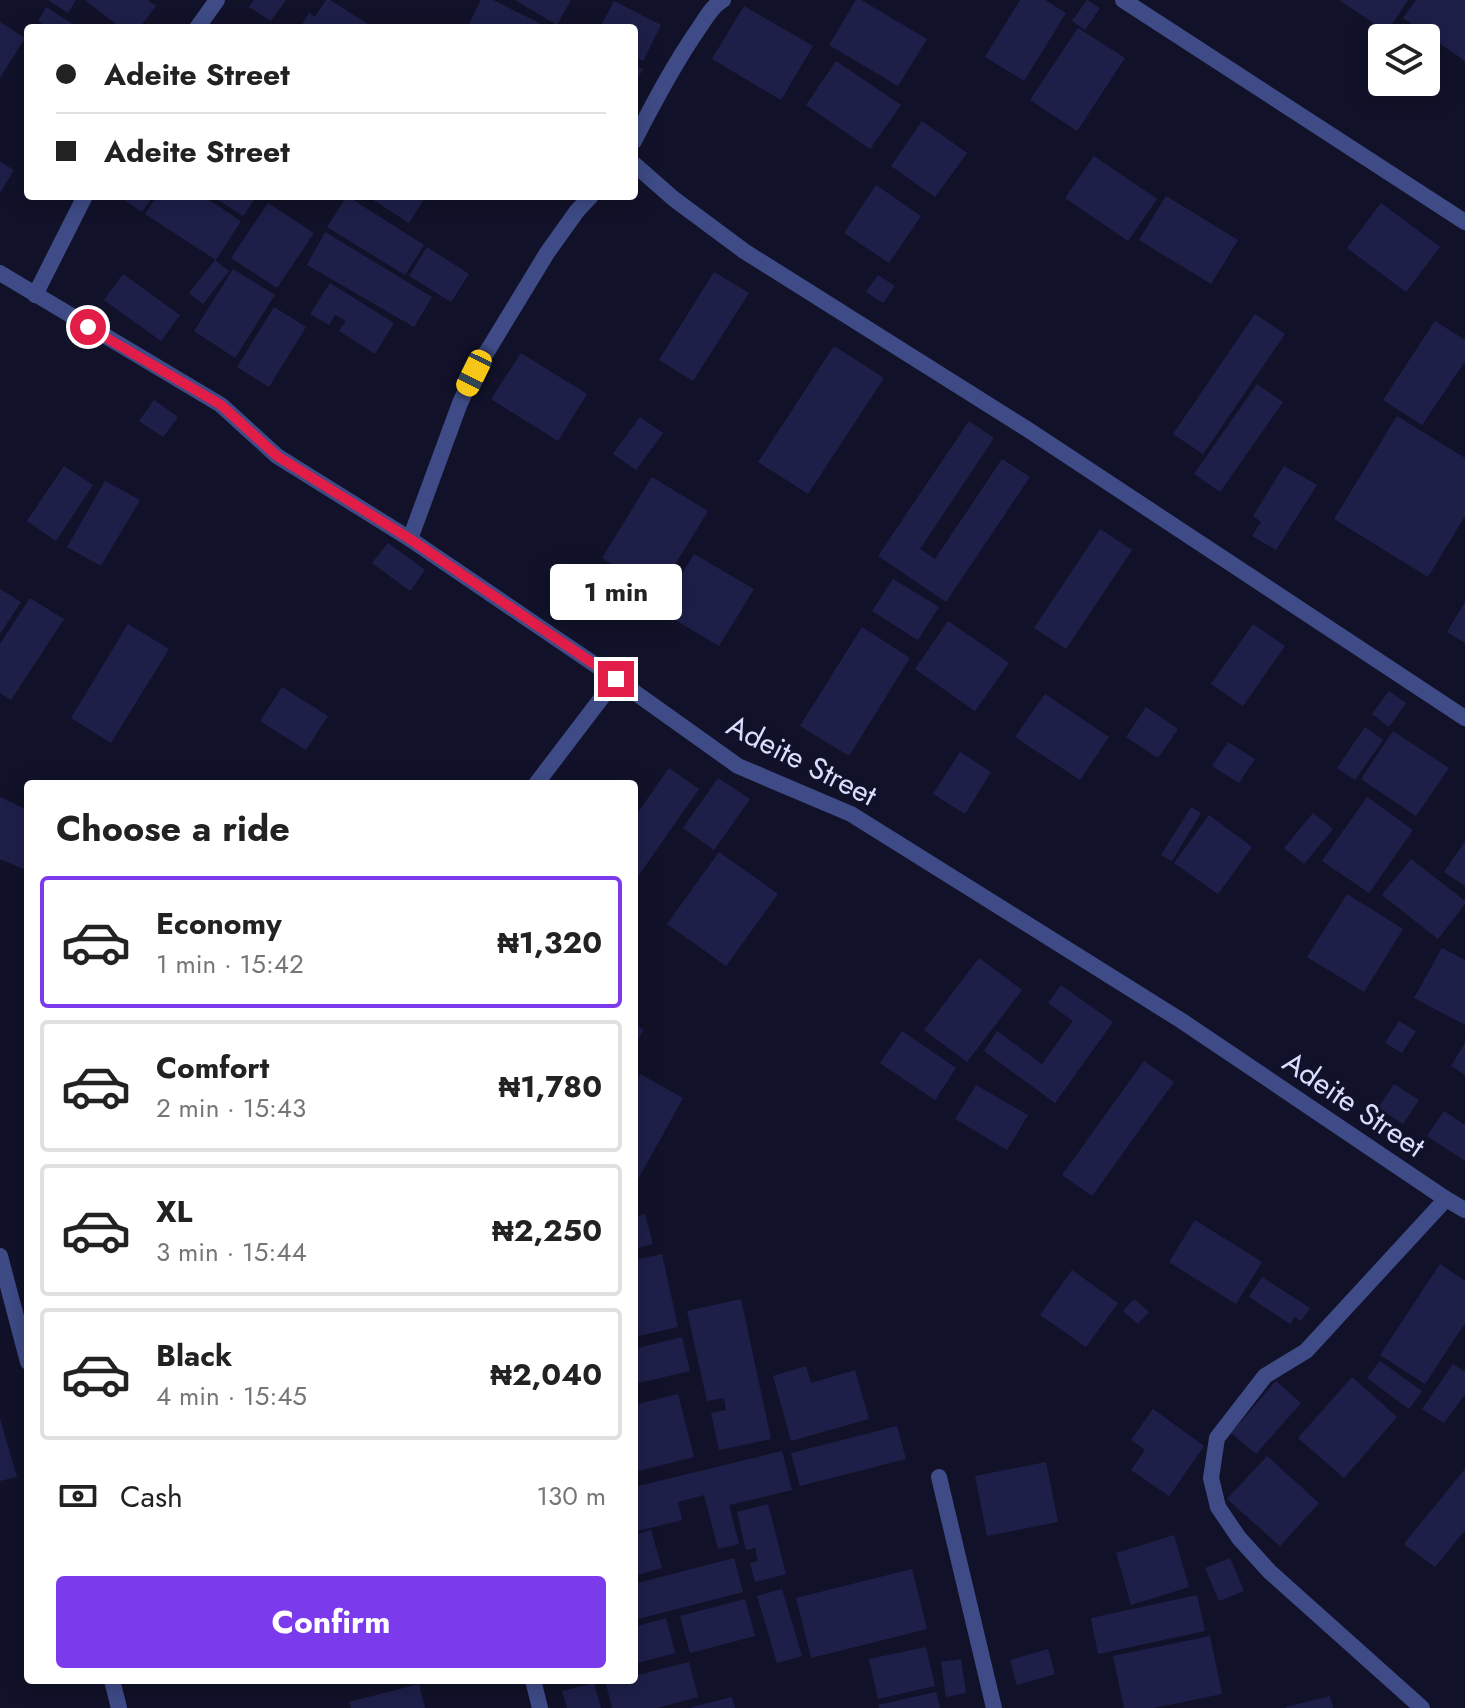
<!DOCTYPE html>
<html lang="en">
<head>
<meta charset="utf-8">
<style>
	:root { --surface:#fff; --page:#f2f2f2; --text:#222; --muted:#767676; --line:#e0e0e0; --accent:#7c3aed }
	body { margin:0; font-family:Jost,sans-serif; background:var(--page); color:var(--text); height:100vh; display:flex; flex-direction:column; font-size:30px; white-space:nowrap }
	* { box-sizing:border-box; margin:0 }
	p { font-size:26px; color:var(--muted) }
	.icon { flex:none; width:44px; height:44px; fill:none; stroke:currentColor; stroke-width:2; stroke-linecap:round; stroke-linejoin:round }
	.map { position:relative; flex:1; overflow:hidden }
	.side { position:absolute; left:24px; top:780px; width:614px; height:904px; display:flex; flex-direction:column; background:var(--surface); border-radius:8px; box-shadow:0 4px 20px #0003 }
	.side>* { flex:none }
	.hud { position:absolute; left:24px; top:24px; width:614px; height:176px; border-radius:8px; box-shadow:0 4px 20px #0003; display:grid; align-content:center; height:176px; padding:0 32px; background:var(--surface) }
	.controls { position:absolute; left:1368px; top:24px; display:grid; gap:16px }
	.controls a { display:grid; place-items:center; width:72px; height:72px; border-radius:8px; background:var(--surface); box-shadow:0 4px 20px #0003; font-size:40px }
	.end { position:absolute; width:36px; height:36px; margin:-18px; border:10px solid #e11d48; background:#fff; box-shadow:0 0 0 4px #fff }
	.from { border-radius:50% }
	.bubble { position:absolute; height:56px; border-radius:8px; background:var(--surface); box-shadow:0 4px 20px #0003; font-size:26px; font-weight:700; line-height:56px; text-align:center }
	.car { position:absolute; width:24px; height:48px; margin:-24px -12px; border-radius:10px; box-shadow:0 0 6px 2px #0007; background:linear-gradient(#f5c518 24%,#345 0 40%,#f5c518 0 76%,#345 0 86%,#f5c518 0) }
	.hud b { display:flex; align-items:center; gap:28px; height:76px; font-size:30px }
	.hud b+b { border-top:2px solid var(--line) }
	.hud i { width:20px; height:20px; background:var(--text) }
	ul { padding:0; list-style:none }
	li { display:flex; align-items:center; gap:24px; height:132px; margin:0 16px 12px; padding:0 16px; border:4px solid var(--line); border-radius:8px }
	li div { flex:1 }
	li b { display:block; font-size:30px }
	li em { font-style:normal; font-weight:700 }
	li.on { border-color:var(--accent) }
	li>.icon { width:72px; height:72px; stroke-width:1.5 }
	h2 { padding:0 32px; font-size:36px; line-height:96px }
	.pay { display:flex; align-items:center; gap:20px; height:88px; padding:0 32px; font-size:30px }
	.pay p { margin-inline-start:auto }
	.primary-button { display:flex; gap:16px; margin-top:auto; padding:16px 32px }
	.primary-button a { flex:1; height:92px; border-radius:8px; background:var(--accent); color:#fff; font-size:32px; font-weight:700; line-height:92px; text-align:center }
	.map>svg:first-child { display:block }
</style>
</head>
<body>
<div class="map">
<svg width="1465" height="1708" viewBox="0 0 1465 1708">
	<rect width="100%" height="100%" fill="#111229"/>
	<g fill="#1e1f49">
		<polygon points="48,0 76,0 68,13"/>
		<polygon points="85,0 148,0 156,6 139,28 121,28"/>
		<polygon points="254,0 286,0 271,21 249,7"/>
		<polygon points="326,0 330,0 374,28 300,28 309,13 315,17"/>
		<polygon points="481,0 493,0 549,28 477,28 469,24"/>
		<polygon points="515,0 571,0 557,25"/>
		<polygon points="856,0 861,0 927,39 898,86 829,45"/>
		<polygon points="1020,0 1045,0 1066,13 1024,81 985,57"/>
		<polygon points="1087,0 1100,8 1085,30 1072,21"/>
		<polygon points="1339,0 1408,0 1387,32"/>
		<polygon points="1416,0 1465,0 1465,61 1403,18"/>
		<polygon points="614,1 661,25 643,61 634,57 634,28 600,28"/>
		<polygon points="744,6 813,46 781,100 712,59"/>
		<polygon points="46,7 79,28 43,28 45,25 38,21"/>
		<polygon points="0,22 25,38 0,78"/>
		<polygon points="1078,28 1125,58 1077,131 1030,100"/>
		<polygon points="836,61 901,105 870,149 806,105"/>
		<polygon points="634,65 643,69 634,86"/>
		<polygon points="922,121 967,153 935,197 891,166"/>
		<polygon points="1094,156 1157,199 1128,241 1065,198"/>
		<polygon points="0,162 14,170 0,193"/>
		<polygon points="876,185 921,216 889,263 844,233"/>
		<polygon points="125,196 153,196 142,212 123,199"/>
		<polygon points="157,196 203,196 241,221 216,260 145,214"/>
		<polygon points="212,196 257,196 243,216"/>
		<polygon points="347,196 424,245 405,275 327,227"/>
		<polygon points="367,196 426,196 409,223"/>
		<polygon points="1166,196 1238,240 1211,284 1139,240"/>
		<polygon points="268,203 314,233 277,288 231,258"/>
		<polygon points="1381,203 1440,247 1406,292 1347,248"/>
		<polygon points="325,232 432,297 414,327 307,265"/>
		<polygon points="427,247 469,274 451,302 409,276"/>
		<polygon points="215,260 229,271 203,304 189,293"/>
		<polygon points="233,269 275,295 235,358 194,331"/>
		<polygon points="714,272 749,293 693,381 659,360"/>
		<polygon points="123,274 180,315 161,341 104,300"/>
		<polygon points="878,275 895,286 883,303 866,292"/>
		<polygon points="330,283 394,323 375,354 339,331 346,321 335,315 329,325 310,314"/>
		<polygon points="274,307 306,327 269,387 237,367"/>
		<polygon points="1255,314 1285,334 1203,454 1173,434"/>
		<polygon points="1435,321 1465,340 1465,361 1422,425 1383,400"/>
		<polygon points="834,346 884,378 808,494 758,462"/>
		<polygon points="521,353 587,394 558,441 491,399"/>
		<polygon points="1257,384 1283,402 1220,492 1194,474"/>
		<polygon points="154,400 178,417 163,437 139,421"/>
		<polygon points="1397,416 1465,458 1465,516 1428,577 1334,519"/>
		<polygon points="640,417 663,433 636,470 613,454"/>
		<polygon points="969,421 994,438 920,549 935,559 1002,459 1030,477 946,602 878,556"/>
		<polygon points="64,466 93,485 56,541 27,521"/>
		<polygon points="1284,466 1317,485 1276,550 1252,536 1261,522 1253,516"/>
		<polygon points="652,477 708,511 658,592 602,558"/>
		<polygon points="105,481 140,500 101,566 67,547"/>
		<polygon points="1100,529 1132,550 1066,649 1034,628"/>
		<polygon points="388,543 425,570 410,591 372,563"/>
		<polygon points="694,554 754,589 719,646 660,611"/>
		<polygon points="893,579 939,607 918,640 872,611"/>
		<polygon points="0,589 21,602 0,634"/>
		<polygon points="30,598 64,619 11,700 0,693 0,644"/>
		<polygon points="1465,602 1465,643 1447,632"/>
		<polygon points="948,621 1009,663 975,711 915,669"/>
		<polygon points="128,624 169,649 111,743 71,718"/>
		<polygon points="1253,624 1285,646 1243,706 1211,684"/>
		<polygon points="862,627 910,658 849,756 800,726"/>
		<polygon points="282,687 328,716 306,750 260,721"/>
		<polygon points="1389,691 1406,703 1389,727 1372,714"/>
		<polygon points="1045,694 1109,737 1080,780 1015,737"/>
		<polygon points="1146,707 1178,729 1158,758 1126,737"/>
		<polygon points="1365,727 1383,740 1355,780 1337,768"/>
		<polygon points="1393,731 1449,768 1416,816 1361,779"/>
		<polygon points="1228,742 1255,759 1239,783 1212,766"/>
		<polygon points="960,752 991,772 965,814 933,794"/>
		<polygon points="669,768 699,789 634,882 634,818"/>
		<polygon points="718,778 750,799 714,850 683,828"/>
		<polygon points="0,797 28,810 28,871 0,859"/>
		<polygon points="1367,797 1413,830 1369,893 1322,861"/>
		<polygon points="1191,807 1201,813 1172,861 1161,855"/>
		<polygon points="1313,813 1333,829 1304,864 1284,848"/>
		<polygon points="1209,815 1252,847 1218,894 1174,863"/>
		<polygon points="1465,841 1465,886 1444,872"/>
		<polygon points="719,852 778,894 726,966 667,924"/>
		<polygon points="1411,859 1465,901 1465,904 1438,939 1382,895"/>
		<polygon points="1347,894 1403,929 1364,992 1307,957"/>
		<polygon points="1442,948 1465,960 1465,1025 1414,998"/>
		<polygon points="979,958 1022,990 967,1062 924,1030"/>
		<polygon points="1061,985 1113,1022 1055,1103 984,1051 997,1031 1042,1064 1073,1021 1048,1003"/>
		<polygon points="1399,1021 1416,1031 1402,1053 1385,1043"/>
		<polygon points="634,1024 644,1030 634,1047"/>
		<polygon points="902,1031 956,1068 935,1100 880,1063"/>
		<polygon points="1465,1043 1465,1075 1451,1066"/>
		<polygon points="1144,1061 1174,1082 1092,1196 1062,1175"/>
		<polygon points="640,1074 683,1098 637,1181 634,1179 634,1084"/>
		<polygon points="1394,1084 1419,1100 1403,1124 1378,1108"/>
		<polygon points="976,1085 1028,1115 1007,1150 955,1119"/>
		<polygon points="1444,1111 1465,1125 1465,1161 1427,1136"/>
		<polygon points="645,1214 653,1244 634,1249 634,1217"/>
		<polygon points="1195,1220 1262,1262 1236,1304 1169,1262"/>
		<polygon points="662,1254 678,1327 634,1337 634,1260"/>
		<polygon points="1440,1264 1465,1281 1465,1323 1425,1384 1380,1355"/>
		<polygon points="1072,1270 1118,1303 1086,1347 1040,1315"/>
		<polygon points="1262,1277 1310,1308 1301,1321 1295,1317 1290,1324 1249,1297"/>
		<polygon points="741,1299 771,1439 719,1450 711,1413 726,1410 724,1398 707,1401 687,1311"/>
		<polygon points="1134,1299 1149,1312 1138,1324 1123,1311"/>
		<polygon points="682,1337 690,1371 634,1384 634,1349"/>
		<polygon points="1380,1361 1422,1391 1409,1409 1367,1378"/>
		<polygon points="1453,1364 1465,1372 1465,1394 1444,1423 1422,1409"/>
		<polygon points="806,1366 811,1383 855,1370 869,1419 791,1441 773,1376"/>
		<polygon points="1352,1377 1397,1417 1344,1478 1298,1438"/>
		<polygon points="1276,1381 1301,1403 1256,1454 1231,1433"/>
		<polygon points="678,1394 694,1457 634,1472 634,1405"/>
		<polygon points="1153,1409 1204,1446 1169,1496 1131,1470 1145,1450 1131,1440"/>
		<polygon points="0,1419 17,1477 0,1481"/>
		<polygon points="897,1426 906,1459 800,1486 791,1453"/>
		<polygon points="782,1451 792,1490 729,1505 739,1544 718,1549 704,1495 678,1502 682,1520 634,1532 634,1487"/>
		<polygon points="1267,1456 1319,1503 1280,1546 1227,1499"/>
		<polygon points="1046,1462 1058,1522 987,1536 975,1476"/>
		<polygon points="1465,1469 1465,1530 1435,1567 1404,1544"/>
		<polygon points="768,1504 786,1574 755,1582 750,1563 758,1561 755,1548 746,1550 737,1512"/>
		<polygon points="651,1530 662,1568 634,1576 634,1535"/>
		<polygon points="1174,1535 1189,1587 1131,1605 1116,1553"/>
		<polygon points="734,1558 743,1592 634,1620 634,1584"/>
		<polygon points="1230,1558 1244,1591 1219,1601 1205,1568"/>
		<polygon points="912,1569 927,1629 811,1658 796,1598"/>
		<polygon points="782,1589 802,1656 777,1663 757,1596"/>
		<polygon points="1197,1595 1205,1631 1098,1654 1091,1618"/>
		<polygon points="745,1599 755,1636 690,1653 680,1616"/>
		<polygon points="666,1618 675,1653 634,1664 634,1627"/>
		<polygon points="1210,1636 1222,1694 1154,1708 1124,1708 1113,1656"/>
		<polygon points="926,1647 935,1686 878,1699 869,1659"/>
		<polygon points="1048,1649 1055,1674 1017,1685 1010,1660"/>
		<polygon points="961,1659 966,1693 946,1697 941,1662"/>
		<polygon points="689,1662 698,1697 657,1708 612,1708 606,1684 620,1680 634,1680 634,1676"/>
		<polygon points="594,1683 601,1708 567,1708 562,1691"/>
		<polygon points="419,1684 425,1708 351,1708 349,1702"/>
		<polygon points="936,1692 940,1708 879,1708 878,1705"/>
		<polygon points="1330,1696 1333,1708 1286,1708 1286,1707"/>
		<polygon points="732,1697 735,1708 692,1708 692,1707"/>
	</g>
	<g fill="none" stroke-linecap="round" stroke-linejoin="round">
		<g stroke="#3e4b86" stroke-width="16">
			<polyline points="1123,0 1465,222"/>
			<polyline points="197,28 217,0"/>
			<path d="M 634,141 C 654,102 674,64 699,28 C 706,18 712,6 723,0"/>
			<polyline points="634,164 674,199 744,251 1027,429 1465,718"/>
			<polyline points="0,273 221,405 277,456 410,539 616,679 738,766 851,814 1182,1021 1446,1199 1465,1210"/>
			<polyline points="35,295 85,196"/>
			<polyline points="410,539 460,403 474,373 547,253 577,211 591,196"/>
			<polyline points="536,784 616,679"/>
			<polyline points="0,1256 28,1362"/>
			<polyline points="939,1477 994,1708"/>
			<polyline points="112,1680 119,1708"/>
			<polyline points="533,1680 540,1708"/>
			<polyline points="1422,1708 1270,1572 1239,1538 1218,1507 1211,1478 1217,1438 1265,1376 1306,1351 1446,1199"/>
		</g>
	</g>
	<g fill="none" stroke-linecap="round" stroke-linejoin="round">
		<polyline stroke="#e11d48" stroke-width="10" points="88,327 221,405 277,456 410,539 616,679"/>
	</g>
	<g text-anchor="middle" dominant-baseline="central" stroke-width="6" stroke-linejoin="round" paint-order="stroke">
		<g font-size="30" fill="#dadefe" stroke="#111229">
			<text transform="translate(802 760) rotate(27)">Adeite Street</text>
			<text transform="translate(1354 1104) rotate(34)">Adeite Street</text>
		</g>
	</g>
</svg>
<div class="controls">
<a><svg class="icon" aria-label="layers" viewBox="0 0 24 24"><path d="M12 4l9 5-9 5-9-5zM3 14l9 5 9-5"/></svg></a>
</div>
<i class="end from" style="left:88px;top:327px"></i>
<i class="end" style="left:616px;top:679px"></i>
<div class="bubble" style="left:550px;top:564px;width:132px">1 min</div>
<i class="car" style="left:474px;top:373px;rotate:206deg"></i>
<div class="hud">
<b><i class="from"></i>Adeite Street</b>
<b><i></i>Adeite Street</b>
</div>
<section class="side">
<h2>Choose a ride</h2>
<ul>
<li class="on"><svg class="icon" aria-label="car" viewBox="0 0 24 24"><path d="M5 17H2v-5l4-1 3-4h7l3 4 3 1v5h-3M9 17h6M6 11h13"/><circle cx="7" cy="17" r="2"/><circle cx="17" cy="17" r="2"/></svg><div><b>Economy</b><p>1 min · 15:42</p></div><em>₦1,320</em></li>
<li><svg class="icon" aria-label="car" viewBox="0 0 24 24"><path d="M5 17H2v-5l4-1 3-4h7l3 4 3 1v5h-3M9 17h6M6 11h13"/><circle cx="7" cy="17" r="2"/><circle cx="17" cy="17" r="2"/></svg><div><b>Comfort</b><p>2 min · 15:43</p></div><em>₦1,780</em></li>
<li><svg class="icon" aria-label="car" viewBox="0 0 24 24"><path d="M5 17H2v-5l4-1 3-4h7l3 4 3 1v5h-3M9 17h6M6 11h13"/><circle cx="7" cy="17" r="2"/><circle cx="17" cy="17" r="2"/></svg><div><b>XL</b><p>3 min · 15:44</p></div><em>₦2,250</em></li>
<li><svg class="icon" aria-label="car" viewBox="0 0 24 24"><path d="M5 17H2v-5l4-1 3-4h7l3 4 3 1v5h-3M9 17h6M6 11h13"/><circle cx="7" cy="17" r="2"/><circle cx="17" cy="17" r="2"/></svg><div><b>Black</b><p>4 min · 15:45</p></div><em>₦2,040</em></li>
</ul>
<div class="pay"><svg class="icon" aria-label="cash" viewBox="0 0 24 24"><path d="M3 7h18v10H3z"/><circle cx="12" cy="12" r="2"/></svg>Cash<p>130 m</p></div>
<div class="primary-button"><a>Confirm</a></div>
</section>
</div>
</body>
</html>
